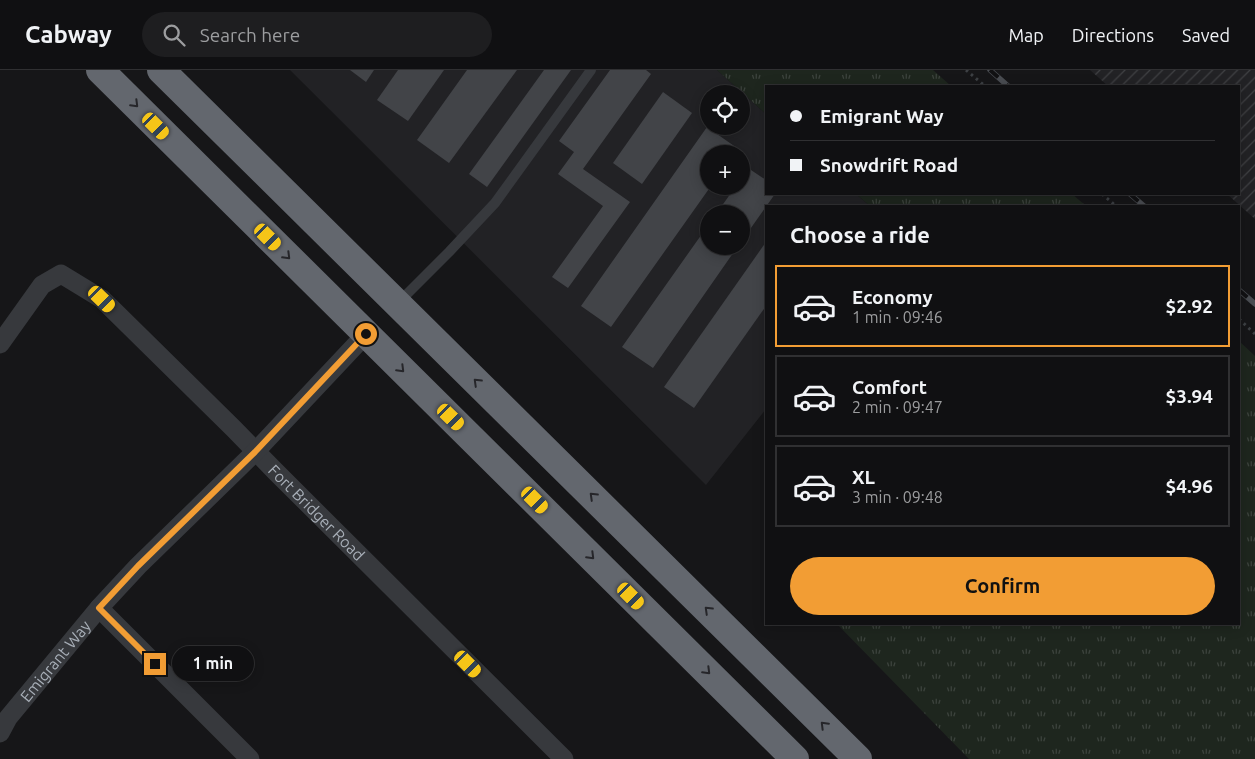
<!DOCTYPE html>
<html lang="en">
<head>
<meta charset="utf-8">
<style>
	:root { --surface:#101012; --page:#1e1e20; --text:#f1f3f6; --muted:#9c9d9f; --line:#303032; --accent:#f29d34 }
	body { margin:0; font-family:Ubuntu,sans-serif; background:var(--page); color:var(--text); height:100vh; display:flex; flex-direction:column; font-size:19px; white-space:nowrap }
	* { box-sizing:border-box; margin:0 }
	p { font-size:16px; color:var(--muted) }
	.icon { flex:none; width:28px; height:28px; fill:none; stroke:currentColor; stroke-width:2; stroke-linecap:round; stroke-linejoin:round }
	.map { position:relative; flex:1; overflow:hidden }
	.side { position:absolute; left:765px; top:135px; width:475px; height:420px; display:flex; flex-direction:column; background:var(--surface); border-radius:0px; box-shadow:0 2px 12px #0003,0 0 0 1px var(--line) }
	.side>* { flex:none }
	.banner { position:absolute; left:765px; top:15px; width:475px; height:110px; border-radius:0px; box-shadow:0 2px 12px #0003,0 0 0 1px var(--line); display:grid; align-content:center; height:110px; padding:0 25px; background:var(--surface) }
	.fabs { position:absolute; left:700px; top:15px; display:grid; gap:10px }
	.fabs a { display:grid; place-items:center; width:50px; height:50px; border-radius:50%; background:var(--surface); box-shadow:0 2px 12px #0003,0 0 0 1px var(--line); font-size:25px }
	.end { position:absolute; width:22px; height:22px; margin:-11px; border:6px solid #f29d34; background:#111; box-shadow:0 0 0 2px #111 }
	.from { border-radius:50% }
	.bubble { position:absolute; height:35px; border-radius:18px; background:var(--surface); box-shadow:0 2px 12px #0003,0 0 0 1px var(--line); font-size:16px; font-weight:700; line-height:35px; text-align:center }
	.car { position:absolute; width:15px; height:30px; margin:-15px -8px; border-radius:6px; box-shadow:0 0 4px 1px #0007; background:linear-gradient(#f5c518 24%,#345 0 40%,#f5c518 0 76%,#345 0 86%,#f5c518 0) }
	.banner b { display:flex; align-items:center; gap:18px; height:48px; font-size:19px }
	.banner b+b { border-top:1px solid var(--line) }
	.banner i { width:12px; height:12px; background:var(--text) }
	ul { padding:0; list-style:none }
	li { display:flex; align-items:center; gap:15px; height:82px; margin:0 10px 8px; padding:0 15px; border:2px solid var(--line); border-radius:0px }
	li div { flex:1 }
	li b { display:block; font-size:19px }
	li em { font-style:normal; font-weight:700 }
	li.active { border-color:var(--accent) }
	li>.icon { width:45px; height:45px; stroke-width:1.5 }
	h2 { padding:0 25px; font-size:22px; line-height:60px }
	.cta { display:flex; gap:10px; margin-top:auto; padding:10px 25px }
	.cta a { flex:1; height:58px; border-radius:30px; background:var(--accent); color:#111; font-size:20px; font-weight:700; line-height:58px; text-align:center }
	header { display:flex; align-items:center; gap:30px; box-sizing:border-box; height:70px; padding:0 25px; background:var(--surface); border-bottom:1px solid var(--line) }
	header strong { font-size:24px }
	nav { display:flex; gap:28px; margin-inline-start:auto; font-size:18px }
	.search { width:350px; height:45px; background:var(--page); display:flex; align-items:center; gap:12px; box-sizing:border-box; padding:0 18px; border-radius:28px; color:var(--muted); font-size:19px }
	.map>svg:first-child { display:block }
</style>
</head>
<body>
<header>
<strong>Cabway</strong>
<div class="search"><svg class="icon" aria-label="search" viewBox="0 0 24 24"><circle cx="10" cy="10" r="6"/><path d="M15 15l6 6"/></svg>Search here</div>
<nav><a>Map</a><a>Directions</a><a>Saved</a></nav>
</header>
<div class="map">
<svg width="1255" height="689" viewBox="0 0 1255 689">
	<defs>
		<pattern id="industrial-furrows" width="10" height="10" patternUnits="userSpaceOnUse" patternTransform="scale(1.25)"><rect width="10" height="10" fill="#222225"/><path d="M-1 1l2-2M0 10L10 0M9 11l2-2" fill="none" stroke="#3f4043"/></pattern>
		<pattern id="grass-tufts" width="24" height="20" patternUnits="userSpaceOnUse" patternTransform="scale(1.25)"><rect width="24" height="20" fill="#1e261e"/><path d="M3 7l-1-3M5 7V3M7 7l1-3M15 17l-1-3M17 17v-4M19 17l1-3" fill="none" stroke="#3c433d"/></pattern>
	</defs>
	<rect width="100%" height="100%" fill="#161618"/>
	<path fill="#222225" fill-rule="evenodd" d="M 290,0 L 717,0 L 766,44 L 766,124 L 856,124 L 870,136 L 766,136 L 766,339 L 706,415 ZM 709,24 L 741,24 L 741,56 L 709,56 ZM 709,84 L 741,84 L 741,116 L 709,116 ZM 709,144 L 741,144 L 741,176 L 709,176 Z"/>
	<polygon fill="url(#industrial-furrows)" points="1090,0 1255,0 1255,149 1227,124 1239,124 1239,16 1108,16"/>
	<g fill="url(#grass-tufts)">
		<polygon points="717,0 933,0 951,16 766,16 766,44"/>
		<polygon points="856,124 1072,124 1086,136 870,136"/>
		<polygon points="1239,271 1255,286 1255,689 969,689 837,554 1239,554"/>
	</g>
	<g fill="#424448">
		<polygon points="350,0 374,0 366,12"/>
		<polygon points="398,0 444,0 408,51 377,30"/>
		<polygon points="467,0 517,0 449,93 417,70"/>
		<polygon points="544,0 571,0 487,117 469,104"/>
		<polygon points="610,0 646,0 651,4 583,99 630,132 568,218 552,207 603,136 558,104 574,82 559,71"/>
		<polygon points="663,22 692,43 642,114 613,93"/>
		<polygon points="707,57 737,78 734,84 709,84 709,116 711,116 611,257 581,236"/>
		<polygon points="748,98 766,110 766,124 775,124 741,172 741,144 716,144 736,116 741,116 741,108"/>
		<polygon points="709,154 709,176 738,176 653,298 622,277"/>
		<polygon points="766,172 766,236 694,338 664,317"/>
	</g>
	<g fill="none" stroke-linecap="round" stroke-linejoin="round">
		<g stroke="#3d4044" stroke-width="3" stroke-dasharray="2.5 4" stroke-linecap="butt">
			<polyline points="966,0 985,16"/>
			<polyline points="1102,124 1116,136"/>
			<polyline points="1239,249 1255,264"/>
		</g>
		<polyline stroke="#37393d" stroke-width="10" points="398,233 449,182 495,133 591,0"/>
		<g stroke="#37393d" stroke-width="19">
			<path id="s1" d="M 0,274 L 42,215 L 61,204 L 102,229 L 234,359 L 275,401 L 564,689"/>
			<polyline points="99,538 250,689"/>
			<path id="s2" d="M 0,663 L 8,648 L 99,538 L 138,496 L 255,382 L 366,264"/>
		</g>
		<g stroke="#63676e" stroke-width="28">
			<polyline points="100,0 795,689"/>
			<polyline points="161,0 858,689"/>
		</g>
		<g stroke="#4a4d52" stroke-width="5.5">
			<g id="rail">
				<polyline points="990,0 1008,16"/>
				<polyline points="1130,124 1144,136"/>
				<polyline points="1239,220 1255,234"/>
			</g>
		</g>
		<use href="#rail" stroke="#111113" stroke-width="4" stroke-dasharray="11" stroke-linecap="butt"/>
	</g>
	<defs><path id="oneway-chevron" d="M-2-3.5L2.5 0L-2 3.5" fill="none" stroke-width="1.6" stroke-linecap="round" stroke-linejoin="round" transform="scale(1.25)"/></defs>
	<g stroke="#26262a">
		<use href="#oneway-chevron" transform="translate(135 34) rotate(45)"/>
		<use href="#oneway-chevron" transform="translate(287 186) rotate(45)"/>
		<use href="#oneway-chevron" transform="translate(401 299) rotate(45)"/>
		<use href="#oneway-chevron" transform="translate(477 312) rotate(-136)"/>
		<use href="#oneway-chevron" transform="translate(593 426) rotate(-136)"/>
		<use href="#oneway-chevron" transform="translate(591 486) rotate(45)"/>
		<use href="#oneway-chevron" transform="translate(708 540) rotate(-136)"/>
		<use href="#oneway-chevron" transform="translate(707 601) rotate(45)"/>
		<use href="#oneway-chevron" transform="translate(824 655) rotate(-135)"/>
	</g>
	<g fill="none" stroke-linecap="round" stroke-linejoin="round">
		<polyline stroke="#f29d34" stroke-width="6" points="155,594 99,538 138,496 255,382 366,264"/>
	</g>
	<g text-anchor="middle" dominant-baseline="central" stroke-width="5" stroke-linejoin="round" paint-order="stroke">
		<g font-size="16" fill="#a8afb8" stroke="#111113">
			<text stroke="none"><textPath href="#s1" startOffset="445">Fort Bridger Road</textPath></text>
			<text stroke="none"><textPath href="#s2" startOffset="91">Emigrant Way</textPath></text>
		</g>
	</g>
</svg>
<div class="fabs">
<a><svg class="icon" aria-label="locate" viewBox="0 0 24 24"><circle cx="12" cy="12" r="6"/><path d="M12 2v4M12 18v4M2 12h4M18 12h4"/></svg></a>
<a>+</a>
<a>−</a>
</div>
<i class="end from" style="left:366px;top:264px"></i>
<i class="end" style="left:155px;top:594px"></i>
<div class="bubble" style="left:172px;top:576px;width:82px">1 min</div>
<i class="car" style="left:156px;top:56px;rotate:135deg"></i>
<i class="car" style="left:268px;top:167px;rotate:135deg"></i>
<i class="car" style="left:102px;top:229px;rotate:134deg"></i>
<i class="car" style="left:451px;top:347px;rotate:134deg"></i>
<i class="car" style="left:535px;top:430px;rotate:135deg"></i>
<i class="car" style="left:631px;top:526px;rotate:135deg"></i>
<i class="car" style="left:468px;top:594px;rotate:135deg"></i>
<div class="banner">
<b><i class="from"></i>Emigrant Way</b>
<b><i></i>Snowdrift Road</b>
</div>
<section class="side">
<h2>Choose a ride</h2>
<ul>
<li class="active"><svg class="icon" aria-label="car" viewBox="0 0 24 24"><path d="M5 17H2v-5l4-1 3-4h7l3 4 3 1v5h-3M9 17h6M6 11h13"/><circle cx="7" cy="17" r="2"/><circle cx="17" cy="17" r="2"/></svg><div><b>Economy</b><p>1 min · 09:46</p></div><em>$2.92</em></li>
<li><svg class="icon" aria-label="car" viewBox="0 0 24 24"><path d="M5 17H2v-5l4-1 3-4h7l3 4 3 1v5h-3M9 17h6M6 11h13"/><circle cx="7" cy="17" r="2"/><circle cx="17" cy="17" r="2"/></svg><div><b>Comfort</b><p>2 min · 09:47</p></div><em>$3.94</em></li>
<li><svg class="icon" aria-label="car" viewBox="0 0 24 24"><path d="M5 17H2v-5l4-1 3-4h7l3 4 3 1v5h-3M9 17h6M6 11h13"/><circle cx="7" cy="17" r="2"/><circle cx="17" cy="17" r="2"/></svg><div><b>XL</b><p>3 min · 09:48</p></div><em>$4.96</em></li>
</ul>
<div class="cta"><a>Confirm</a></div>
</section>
</div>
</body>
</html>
